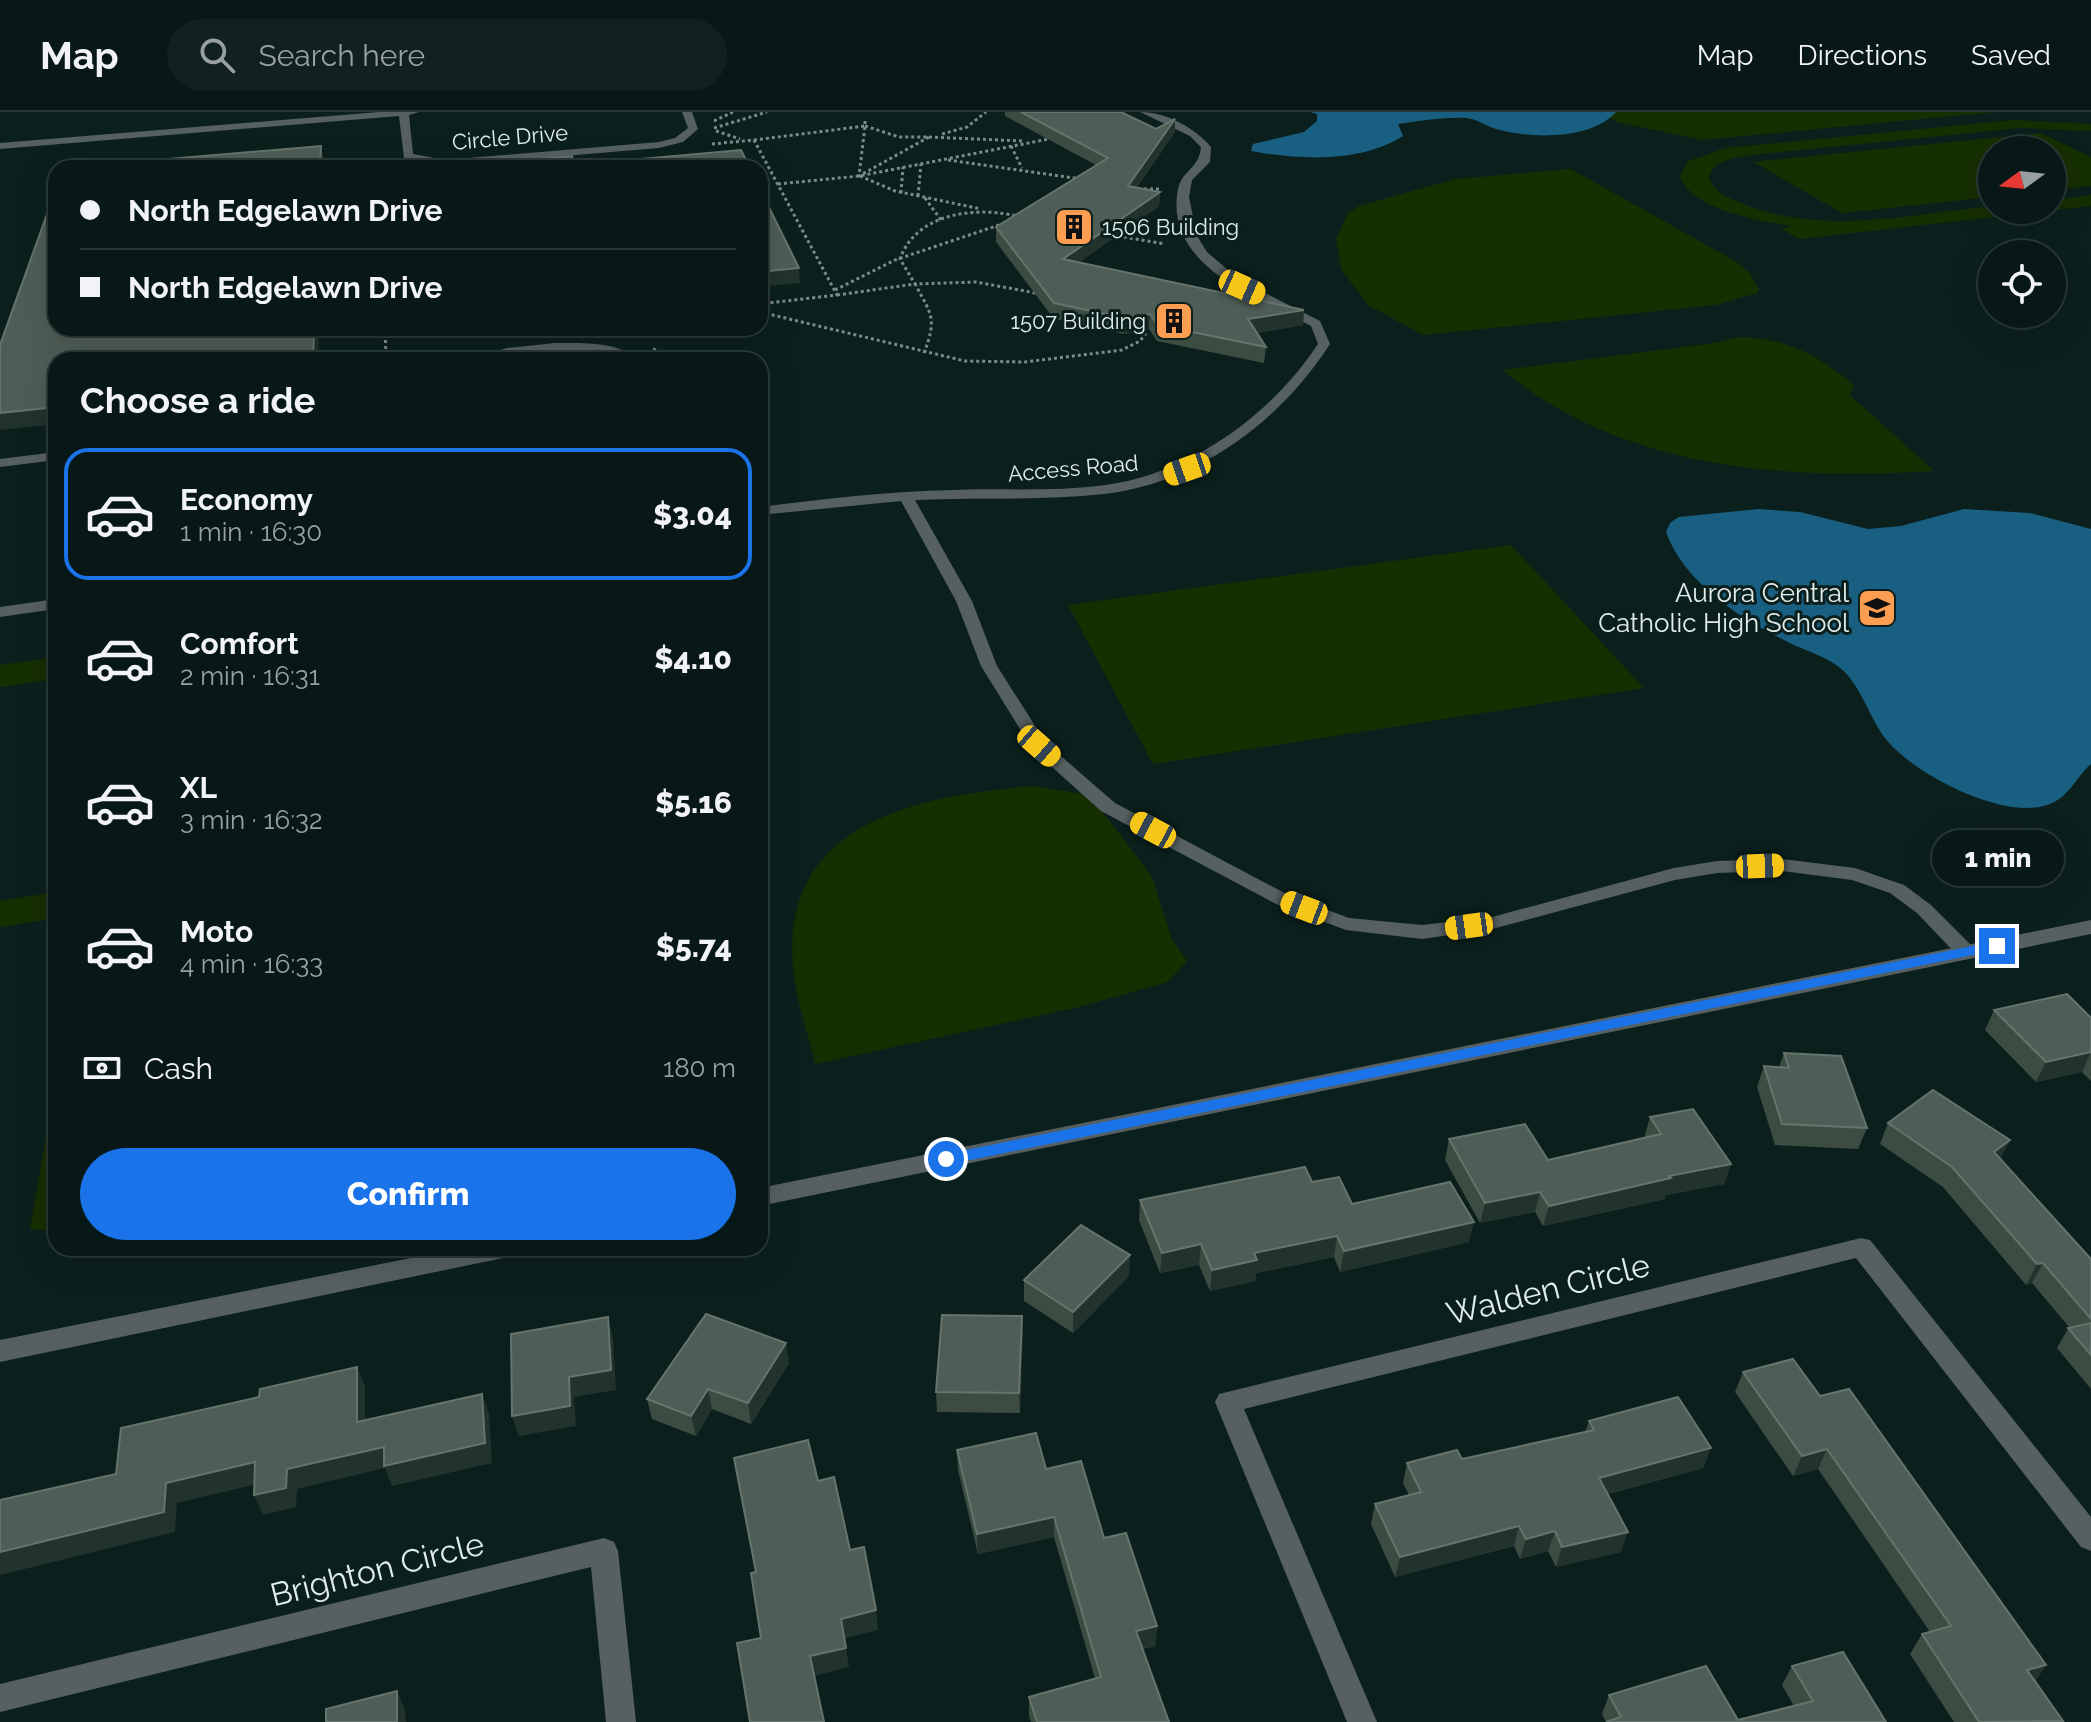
<!DOCTYPE html>
<html lang="en">
<head>
<meta charset="utf-8">
<style>
	:root { --surface:#081816; --page:#11211f; --text:#f1f3f6; --muted:#98a0a1; --line:#293735; --accent:#1a73e8 }
	body { margin:0; font-family:Raleway,sans-serif; background:var(--page); color:var(--text); height:100vh; display:flex; flex-direction:column; font-size:30px; white-space:nowrap }
	* { box-sizing:border-box; margin:0 }
	p { font-size:26px; color:var(--muted) }
	.icon { flex:none; width:44px; height:44px; fill:none; stroke:currentColor; stroke-width:2; stroke-linecap:round; stroke-linejoin:round }
	.map { position:relative; flex:1; overflow:hidden }
	.drawer { position:absolute; left:48px; top:240px; width:720px; height:904px; display:flex; flex-direction:column; background:var(--surface); border-radius:24px; box-shadow:0 8px 32px #0002,0 0 0 2px var(--line) }
	.drawer>* { flex:none }
	.hud { position:absolute; left:48px; top:48px; width:720px; height:176px; border-radius:24px; box-shadow:0 8px 32px #0002,0 0 0 2px var(--line); display:grid; align-content:center; height:176px; padding:0 32px; background:var(--surface) }
	.needle { width:52px; rotate:255deg }
	.tools { position:absolute; left:1978px; top:24px; display:grid; gap:16px }
	.tools a { display:grid; place-items:center; width:88px; height:88px; border-radius:50%; background:var(--surface); box-shadow:0 8px 32px #0002,0 0 0 2px var(--line); font-size:40px }
	.end { position:absolute; width:36px; height:36px; margin:-18px; border:10px solid #1a73e8; background:#fff; box-shadow:0 0 0 4px #fff }
	.from { border-radius:50% }
	.bubble { position:absolute; height:56px; border-radius:28px; background:var(--surface); box-shadow:0 8px 32px #0002,0 0 0 2px var(--line); font-size:26px; font-weight:800; line-height:56px; text-align:center }
	.car { position:absolute; width:24px; height:48px; margin:-24px -12px; border-radius:10px; box-shadow:0 0 6px 2px #0007; background:linear-gradient(#f5c518 24%,#345 0 40%,#f5c518 0 76%,#345 0 86%,#f5c518 0) }
	.hud b { display:flex; align-items:center; gap:28px; height:76px; font-size:30px }
	.hud b+b { border-top:2px solid var(--line) }
	.hud i { width:20px; height:20px; background:var(--text) }
	ul { padding:0; list-style:none }
	li { display:flex; align-items:center; gap:24px; height:132px; margin:0 16px 12px; padding:0 16px; border:4px solid transparent; border-radius:24px }
	li div { flex:1 }
	li b { display:block; font-size:30px }
	li em { font-style:normal; font-weight:800 }
	li.selected { border-color:var(--accent) }
	li>.icon { width:72px; height:72px; stroke-width:1.5 }
	h2 { padding:0 32px; font-size:36px; line-height:96px }
	.pay { display:flex; align-items:center; gap:20px; height:88px; padding:0 32px; font-size:30px }
	.pay p { margin-inline-start:auto }
	.button { display:flex; gap:16px; margin-top:auto; padding:16px 32px }
	.button a { flex:1; height:92px; border-radius:48px; background:var(--accent); color:#fff; font-size:32px; font-weight:800; line-height:92px; text-align:center }
	header { display:flex; align-items:center; gap:48px; box-sizing:border-box; height:112px; padding:0 40px; background:var(--surface); border-bottom:2px solid var(--line) }
	header strong { font-size:38px }
	nav { display:flex; gap:44px; margin-inline-start:auto; font-size:28px }
	.search { width:560px; height:72px; background:var(--page); display:flex; align-items:center; gap:20px; box-sizing:border-box; padding:0 28px; border-radius:44px; color:var(--muted); font-size:30px }
	.map>svg:first-child { display:block }
</style>
</head>
<body>
<header>
<strong>Map</strong>
<div class="search"><svg class="icon" aria-label="search" viewBox="0 0 24 24"><circle cx="10" cy="10" r="6"/><path d="M15 15l6 6"/></svg>Search here</div>
<nav><a>Map</a><a>Directions</a><a>Saved</a></nav>
</header>
<div class="map">
<svg width="2091" height="1610" viewBox="0 0 2091 1610">
	<rect width="100%" height="100%" fill="#0b201d"/>
	<g fill="#162f00">
		<polygon points="1601,0 1995,0 1702,28 1617,10"/>
		<path d="M 2013,8 L 2091,12 L 2091,19 L 2021,16 L 1761,42 C 1744,44 1713,45 1709,66 C 1713,78 1724,84 1736,89 C 1815,125 1909,103 1992,94 L 1992,98 L 2052,98 L 2052,88 L 2091,83 L 2091,94 L 1799,127 L 1782,117 L 1791,114 C 1760,109 1690,97 1680,64 L 1688,49 L 1726,36 Z"/>
		<polygon points="2041,21 2091,45 2091,74 2052,78 2052,38 1992,38 1992,85 1842,101 1754,50"/>
		<polygon points="1571,57 1735,149 1749,160 1759,177 1757,181 1716,193 1423,223 1368,193 1341,157 1336,127 1348,101 1359,94 1455,67"/>
		<path d="M 1738,225 C 1785,225 1819,244 1854,273 L 1850,283 L 1934,359 C 1786,368 1622,358 1503,258 L 1715,231 Z"/>
		<polygon points="1511,433 1644,576 1153,652 1068,493"/>
		<polygon points="56,545 56,567 0,575 0,553"/>
		<path d="M 1033,674 L 1090,683 L 1152,765 L 1172,827 L 1187,849 L 1168,870 L 1079,895 L 815,952 C 808,921 796,887 793,855 C 781,708 919,684 1033,674 Z"/>
		<polygon points="56,780 56,806 0,815 0,789"/>
		<polygon points="56,966 56,1119 30,1117"/>
	</g>
	<g fill="#195f81">
		<path d="M 1310,0 L 1616,0 C 1591,28 1530,27 1496,17 C 1486,14 1477,7 1467,6 C 1444,5 1420,9 1398,12 L 1403,24 C 1361,51 1299,48 1251,39 L 1253,32 L 1304,20 L 1317,9 L 1317,2 Z"/>
		<path d="M 1758,397 L 1800,400 L 1868,417 L 1901,414 L 1964,397 L 2030,401 L 2091,417 L 2091,652 C 2076,665 2068,687 2047,693 C 2002,708 1913,662 1885,626 C 1869,605 1860,571 1839,555 C 1825,544 1806,539 1790,531 C 1742,508 1684,471 1666,420 L 1670,411 L 1679,405 Z"/>
	</g>
	<g fill="none" stroke-linecap="round" stroke-linejoin="round">
		<g stroke="#7b8b89" stroke-width="3" stroke-dasharray="3 3" stroke-linecap="butt">
			<polyline points="714,9 733,0"/>
			<polygon points="865,14 899,25 929,25 859,64"/>
			<polyline points="714,16 767,0"/>
			<polyline points="716,19 740,27"/>
			<polyline points="942,22 967,15 986,0"/>
			<polyline points="929,25 1024,29"/>
			<polyline points="754,28 865,14 865,7"/>
			<polyline points="712,32 754,28 837,183 760,192"/>
			<polyline points="1011,34 1022,56"/>
			<polyline points="948,48 1081,67"/>
			<polyline points="860,64 895,79 981,97"/>
			<polyline points="778,72 859,64 1054,26"/>
			<polyline points="1138,77 1160,77"/>
			<polyline points="901,81 903,55"/>
			<polyline points="918,84 921,52"/>
			<polyline points="925,86 941,108"/>
			<path d="M 1021,105 C 979,94 917,99 900,147 L 915,172 L 976,170 L 1041,182"/>
			<polyline points="1112,123 1165,132"/>
			<polyline points="835,178 895,148 1005,111"/>
			<path d="M 837,183 L 915,172 C 932,203 937,207 924,241"/>
			<polyline points="760,200 965,249 1025,250 1122,238 1140,229 1146,221"/>
			<polyline points="385,216 386,244 417,248"/>
			<polyline points="653,237 685,248"/>
		</g>
		<g fill="#565f61" fill-rule="evenodd">
			<polygon points="379,0 419,0 409,3 413,42 445,48 659,30 675,26 688,16 682,0 692,0 698,17 683,30 659,36 445,54 404,46 399,4 0,37 0,31"/>
			<path d="M 1140,0 C 1166,0 1195,16 1211,35 L 1210,50 L 1192,68 L 1189,85 L 1197,124 L 1207,140 L 1240,168 L 1320,209 L 1330,232 C 1280,310 1197,371 1104,382 C 1041,389 978,385 915,388 L 972,489 L 997,554 L 1046,631 L 1115,691 L 1290,784 L 1349,806 L 1422,813 L 1492,805 L 1674,756 L 1717,749 L 1782,747 L 1855,756 L 1904,773 L 1931,793 L 1973,835 L 1976,840 L 1973,845 L 1959,845 L 1917,801 L 1890,781 L 1852,768 L 1782,759 L 1717,761 L 1675,768 L 1492,817 L 1422,827 L 1346,818 L 1276,792 L 1101,699 L 1033,638 L 981,554 L 956,489 L 901,389 L 760,403 L 760,395 C 824,387 889,379 954,378 C 1004,376 1056,380 1106,373 C 1191,361 1271,303 1318,232 L 1311,214 C 1259,187 1163,154 1178,77 C 1182,58 1199,57 1201,35 L 1190,24 Z"/>
			<path d="M 555,231 C 582,231 618,229 639,248 L 623,248 L 601,241 L 555,239 L 467,248 L 507,236 Z"/>
			<polygon points="56,340 56,348 0,355 0,347"/>
			<polygon points="56,487 56,497 0,505 0,495"/>
		</g>
		<g fill="#565f61" fill-rule="evenodd">
			<polygon points="2091,808 2091,822 760,1094 760,1076"/>
			<polygon points="1861,1126 1870,1128 2091,1405 2091,1439 2081,1435 1856,1146 1244,1297 1377,1610 1347,1610 1215,1290 1219,1282"/>
			<polygon points="461,1136 520,1136 517,1143 508,1145 0,1250 0,1228"/>
			<polygon points="604,1426 614,1430 618,1439 636,1610 606,1610 591,1455 0,1600 0,1572"/>
		</g>
	</g>
	<g fill="#3c4c43">
		<polygon points="1005,0 1121,0 1156,17 1175,7 1175,20 1136,76 1160,80 1159,94 1079,150 1304,198 1303,213 1257,221 1266,235 1264,251 1157,229 1149,217 1124,222 1054,207 996,130 996,115 1096,53 1005,4"/>
		<polygon points="1994,898 2091,906 2091,969 2082,960 2036,970 1985,918"/>
		<polygon points="1784,941 1867,1016 1858,1037 1775,1033 1757,975 1764,954 1779,955"/>
		<polygon points="1650,1005 1731,1052 1724,1072 1666,1083 1665,1087 1543,1114 1535,1100 1480,1111 1445,1048 1449,1027 1548,1048 1644,1026"/>
		<polygon points="1888,1011 2000,1047 2091,1147 2091,1277 2057,1236 2069,1215 2032,1171 2026,1173 1943,1075 1880,1032"/>
		<polygon points="1312,1070 1352,1092 1469,1130 1340,1160 1334,1145 1256,1161 1255,1169 1210,1179 1199,1153 1160,1161 1139,1108 1140,1088"/>
		<polygon points="1129,1164 1073,1221 1024,1189 1024,1168"/>
		<polygon points="1022,1204 1020,1301 937,1300 936,1280"/>
		<polygon points="789,1251 751,1312 712,1297 696,1324 652,1307 647,1287"/>
		<polygon points="1743,1260 1820,1284 2046,1553 2035,1569 2063,1610 1954,1610 1910,1542 1922,1522 1930,1520 1818,1357 1793,1364 1735,1280"/>
		<polygon points="1589,1309 1711,1336 1703,1356 1608,1382 1621,1440 1556,1455 1548,1439 1520,1447 1514,1434 1395,1465 1371,1412 1375,1392 1409,1383 1403,1371 1407,1351 1462,1347 1585,1320"/>
		<polygon points="957,1338 1046,1357 1104,1426 1157,1514 1155,1534 1143,1537 1169,1610 1031,1610 1029,1604 1029,1585 1095,1566 1054,1425 978,1442 958,1358"/>
		<polygon points="1792,1554 1886,1610 1606,1610 1602,1602 1609,1583 1738,1608 1794,1594 1782,1573"/>
	</g>
	<g fill="#21332c">
		<polygon points="1175,7 1175,20 1127,88 1128,74"/>
		<polygon points="321,34 324,48 324,56 320,56"/>
		<polygon points="1160,80 1159,94 1063,162 1063,147"/>
		<polygon points="799,156 800,171 760,175 760,160"/>
		<polygon points="1304,198 1303,213 1247,223 1248,207"/>
		<polygon points="1150,202 1149,217 1124,222 1125,206"/>
		<polygon points="314,216 319,216 318,248 313,248"/>
		<polygon points="448,216 492,216 449,221"/>
		<polygon points="56,295 56,312 0,318 0,301"/>
		<polygon points="2091,940 2082,960 2036,970 2046,950"/>
		<polygon points="2010,1028 2000,1048 1994,1040"/>
		<polygon points="1731,1052 1724,1072 1666,1083 1665,1087 1543,1114 1549,1094 1669,1064"/>
		<polygon points="1540,1080 1535,1100 1480,1111 1485,1091"/>
		<polygon points="1474,1110 1469,1130 1340,1160 1344,1139"/>
		<polygon points="1337,1124 1334,1145 1256,1161 1255,1169 1210,1179 1212,1158 1254,1141"/>
		<polygon points="1201,1132 1199,1153 1160,1161 1162,1141"/>
		<polygon points="1130,1143 1129,1164 1073,1221 1073,1200"/>
		<polygon points="2043,1151 2032,1171 2026,1173 2037,1152"/>
		<polygon points="1022,1204 1023,1225 1020,1301 1019,1281"/>
		<polygon points="608,1205 613,1226 616,1278 574,1285 576,1314 519,1324 512,1304 569,1265"/>
		<polygon points="786,1231 789,1251 751,1312 748,1291"/>
		<polygon points="357,1255 365,1275 365,1330 357,1310"/>
		<polygon points="708,1277 712,1297 696,1324 691,1304"/>
		<polygon points="482,1282 489,1302 492,1351 392,1374 385,1356 297,1377 296,1395 263,1403 254,1383 287,1357"/>
		<polygon points="1711,1336 1703,1356 1592,1386 1599,1366"/>
		<polygon points="1827,1337 1818,1357 1793,1364 1802,1344"/>
		<polygon points="255,1350 265,1370 177,1391 175,1420 0,1463 0,1440 166,1371"/>
		<polygon points="1054,1405 1054,1425 978,1442 977,1422"/>
		<polygon points="1519,1414 1514,1434 1395,1465 1400,1445"/>
		<polygon points="1555,1419 1548,1439 1520,1447 1526,1427"/>
		<polygon points="1628,1420 1621,1440 1556,1455 1562,1435"/>
		<polygon points="876,1498 878,1518 843,1527 841,1507"/>
		<polygon points="1157,1514 1155,1534 1135,1539 1136,1519"/>
		<polygon points="846,1536 849,1555 814,1564 810,1544"/>
		<polygon points="2046,1553 2033,1572 2027,1558"/>
		<polygon points="397,1579 405,1598 406,1610 397,1610"/>
	</g>
	<g fill="#4e5d55" stroke="#65746c" stroke-width="2">
		<polygon points="1021,0 1121,0 1156,17 1175,7 1128,74 1160,80 1063,147 1304,198 1248,207 1266,235 1158,213 1150,202 1125,206 1054,191 996,115 1108,46"/>
		<polygon points="321,34 320,56 64,56"/>
		<polygon points="741,38 750,56 433,56 572,44 574,53"/>
		<polygon points="56,77 56,216 314,216 313,248 56,248 56,295 0,301 0,233"/>
		<polygon points="760,77 799,156 760,160"/>
		<polygon points="2067,882 2091,906 2091,940 2046,950 1994,898"/>
		<polygon points="1784,941 1841,944 1867,1016 1782,1012 1764,954 1789,956"/>
		<polygon points="1933,978 2010,1028 1994,1040 2091,1147 2091,1207 2043,1151 2037,1152 1952,1055 1888,1011"/>
		<polygon points="1693,997 1731,1052 1669,1064 1671,1066 1549,1094 1540,1080 1485,1091 1449,1027 1525,1012 1548,1048 1661,1022 1650,1005"/>
		<polygon points="1305,1055 1312,1070 1339,1065 1352,1092 1450,1070 1474,1110 1344,1139 1337,1124 1254,1141 1257,1148 1212,1158 1201,1132 1162,1141 1140,1088"/>
		<polygon points="1081,1113 1130,1143 1073,1200 1024,1168"/>
		<polygon points="706,1202 786,1231 748,1291 708,1277 691,1304 647,1287"/>
		<polygon points="942,1203 1022,1204 1019,1281 936,1280"/>
		<polygon points="608,1205 611,1258 569,1265 570,1294 512,1304 511,1222"/>
		<polygon points="2091,1211 2091,1243 2068,1216"/>
		<polygon points="1793,1247 1820,1284 1849,1277 2046,1553 2027,1558 2063,1609 1979,1610 1922,1522 1951,1514 1827,1337 1802,1344 1743,1260"/>
		<polygon points="357,1255 357,1310 482,1282 485,1331 384,1354 384,1335 287,1357 286,1376 254,1383 255,1350 166,1371 164,1400 0,1440 0,1388 116,1362 121,1316 259,1285 260,1277"/>
		<polygon points="1678,1285 1711,1336 1599,1366 1628,1420 1562,1435 1555,1419 1526,1427 1519,1414 1400,1445 1375,1392 1421,1380 1407,1351 1457,1338 1462,1347 1594,1318 1589,1309"/>
		<polygon points="1036,1321 1046,1357 1081,1349 1104,1426 1126,1421 1157,1514 1136,1519 1169,1610 1037,1610 1029,1585 1101,1565 1054,1405 977,1422 957,1338"/>
		<polygon points="808,1328 818,1369 834,1365 850,1438 864,1435 876,1498 841,1507 846,1536 810,1544 824,1610 750,1610 737,1531 761,1526 751,1461 756,1460 734,1346"/>
		<polygon points="1843,1540 1886,1610 1606,1610 1621,1605 1609,1583 1706,1554 1738,1608 1813,1589 1792,1554"/>
		<polygon points="397,1579 397,1610 326,1610 326,1597"/>
	</g>
	<polygon fill="#1a73e8" points="1997,829 2002,831 2002,837 946,1053 938,1047 946,1042"/>
	<defs>
		<g id="building-square" transform="scale(2)"><rect x="-9" y="-9" width="18" height="18" rx="4" fill="#fc9d52" stroke="#0b201d"/><path d="M-4-6H4V6H1V3H-1V6H-4ZM-2.5-4.3h1.7v1.8h-1.7ZM.8-4.3h1.7v1.8H.8ZM-2.5-1h1.7V.8h-1.7ZM.8-1h1.7V.8H.8Z" fill="#111"/></g>
		<g id="school-square" transform="scale(2)"><rect x="-9" y="-9" width="18" height="18" rx="4" fill="#fc9d52" stroke="#0b201d"/><path d="M0-5L7-2L0 1L-7-2ZM-4 1L0 2.5L4 1V4Q0 6-4 4Z" fill="#111"/></g>
	</defs>
	<g fill-rule="evenodd">
		<use href="#building-square" x="1074" y="115"/>
		<use href="#building-square" x="1174" y="209"/>
		<use href="#school-square" x="1877" y="496"/>
	</g>
	<g text-anchor="middle" dominant-baseline="central" stroke-width="6" stroke-linejoin="round" paint-order="stroke">
		<g font-size="22" fill="#e1edeb" stroke="#0b201d">
			<text transform="translate(510 25) rotate(-5)">Circle Drive</text>
			<text transform="translate(1073 356) rotate(-5)">Access Road</text>
		</g>
		<g font-size="22" fill="#e1edeb" stroke="#0b201d" text-anchor="start">
			<text x="1102" y="115">1506 Building</text>
			<text x="1146" y="209" text-anchor="end">1507 Building</text>
		</g>
		<g font-size="26" fill="#e1edeb" stroke="#0b201d" text-anchor="end">
			<text x="1849" y="481">Aurora Central<tspan x="1849" dy="30">Catholic High School</tspan></text>
		</g>
		<g font-size="32" fill="#e1edeb" stroke="#0b201d">
			<text transform="translate(1548 1177) rotate(-14)">Walden Circle</text>
			<text transform="translate(377 1457) rotate(-14)">Brighton Circle</text>
		</g>
	</g>
</svg>
<div class="tools">
<a><svg class="needle" viewBox="-14 -14 28 28"><path d="M0-13l5 13h-10z" fill="#e53935"/><path d="M0 13l5-13h-10z" fill="#98a0a1"/></svg></a>
<a><svg class="icon" aria-label="locate" viewBox="0 0 24 24"><circle cx="12" cy="12" r="6"/><path d="M12 2v4M12 18v4M2 12h4M18 12h4"/></svg></a>
</div>
<i class="end from" style="left:946px;top:1047px"></i>
<i class="end" style="left:1997px;top:834px"></i>
<div class="bubble" style="left:1932px;top:718px;width:132px">1 min</div>
<i class="car" style="left:1242px;top:175px;rotate:114deg"></i>
<i class="car" style="left:1187px;top:357px;rotate:251deg"></i>
<i class="car" style="left:1039px;top:634px;rotate:131deg"></i>
<i class="car" style="left:1153px;top:718px;rotate:298deg"></i>
<i class="car" style="left:1760px;top:754px;rotate:88deg"></i>
<i class="car" style="left:1304px;top:796px;rotate:291deg"></i>
<i class="car" style="left:1469px;top:814px;rotate:262deg"></i>
<div class="hud">
<b><i class="from"></i>North Edgelawn Drive</b>
<b><i></i>North Edgelawn Drive</b>
</div>
<section class="drawer">
<h2>Choose a ride</h2>
<ul>
<li class="selected"><svg class="icon" aria-label="car" viewBox="0 0 24 24"><path d="M5 17H2v-5l4-1 3-4h7l3 4 3 1v5h-3M9 17h6M6 11h13"/><circle cx="7" cy="17" r="2"/><circle cx="17" cy="17" r="2"/></svg><div><b>Economy</b><p>1 min · 16:30</p></div><em>$3.04</em></li>
<li><svg class="icon" aria-label="car" viewBox="0 0 24 24"><path d="M5 17H2v-5l4-1 3-4h7l3 4 3 1v5h-3M9 17h6M6 11h13"/><circle cx="7" cy="17" r="2"/><circle cx="17" cy="17" r="2"/></svg><div><b>Comfort</b><p>2 min · 16:31</p></div><em>$4.10</em></li>
<li><svg class="icon" aria-label="car" viewBox="0 0 24 24"><path d="M5 17H2v-5l4-1 3-4h7l3 4 3 1v5h-3M9 17h6M6 11h13"/><circle cx="7" cy="17" r="2"/><circle cx="17" cy="17" r="2"/></svg><div><b>XL</b><p>3 min · 16:32</p></div><em>$5.16</em></li>
<li><svg class="icon" aria-label="car" viewBox="0 0 24 24"><path d="M5 17H2v-5l4-1 3-4h7l3 4 3 1v5h-3M9 17h6M6 11h13"/><circle cx="7" cy="17" r="2"/><circle cx="17" cy="17" r="2"/></svg><div><b>Moto</b><p>4 min · 16:33</p></div><em>$5.74</em></li>
</ul>
<div class="pay"><svg class="icon" aria-label="cash" viewBox="0 0 24 24"><path d="M3 7h18v10H3z"/><circle cx="12" cy="12" r="2"/></svg>Cash<p>180 m</p></div>
<div class="button"><a>Confirm</a></div>
</section>
</div>
</body>
</html>
